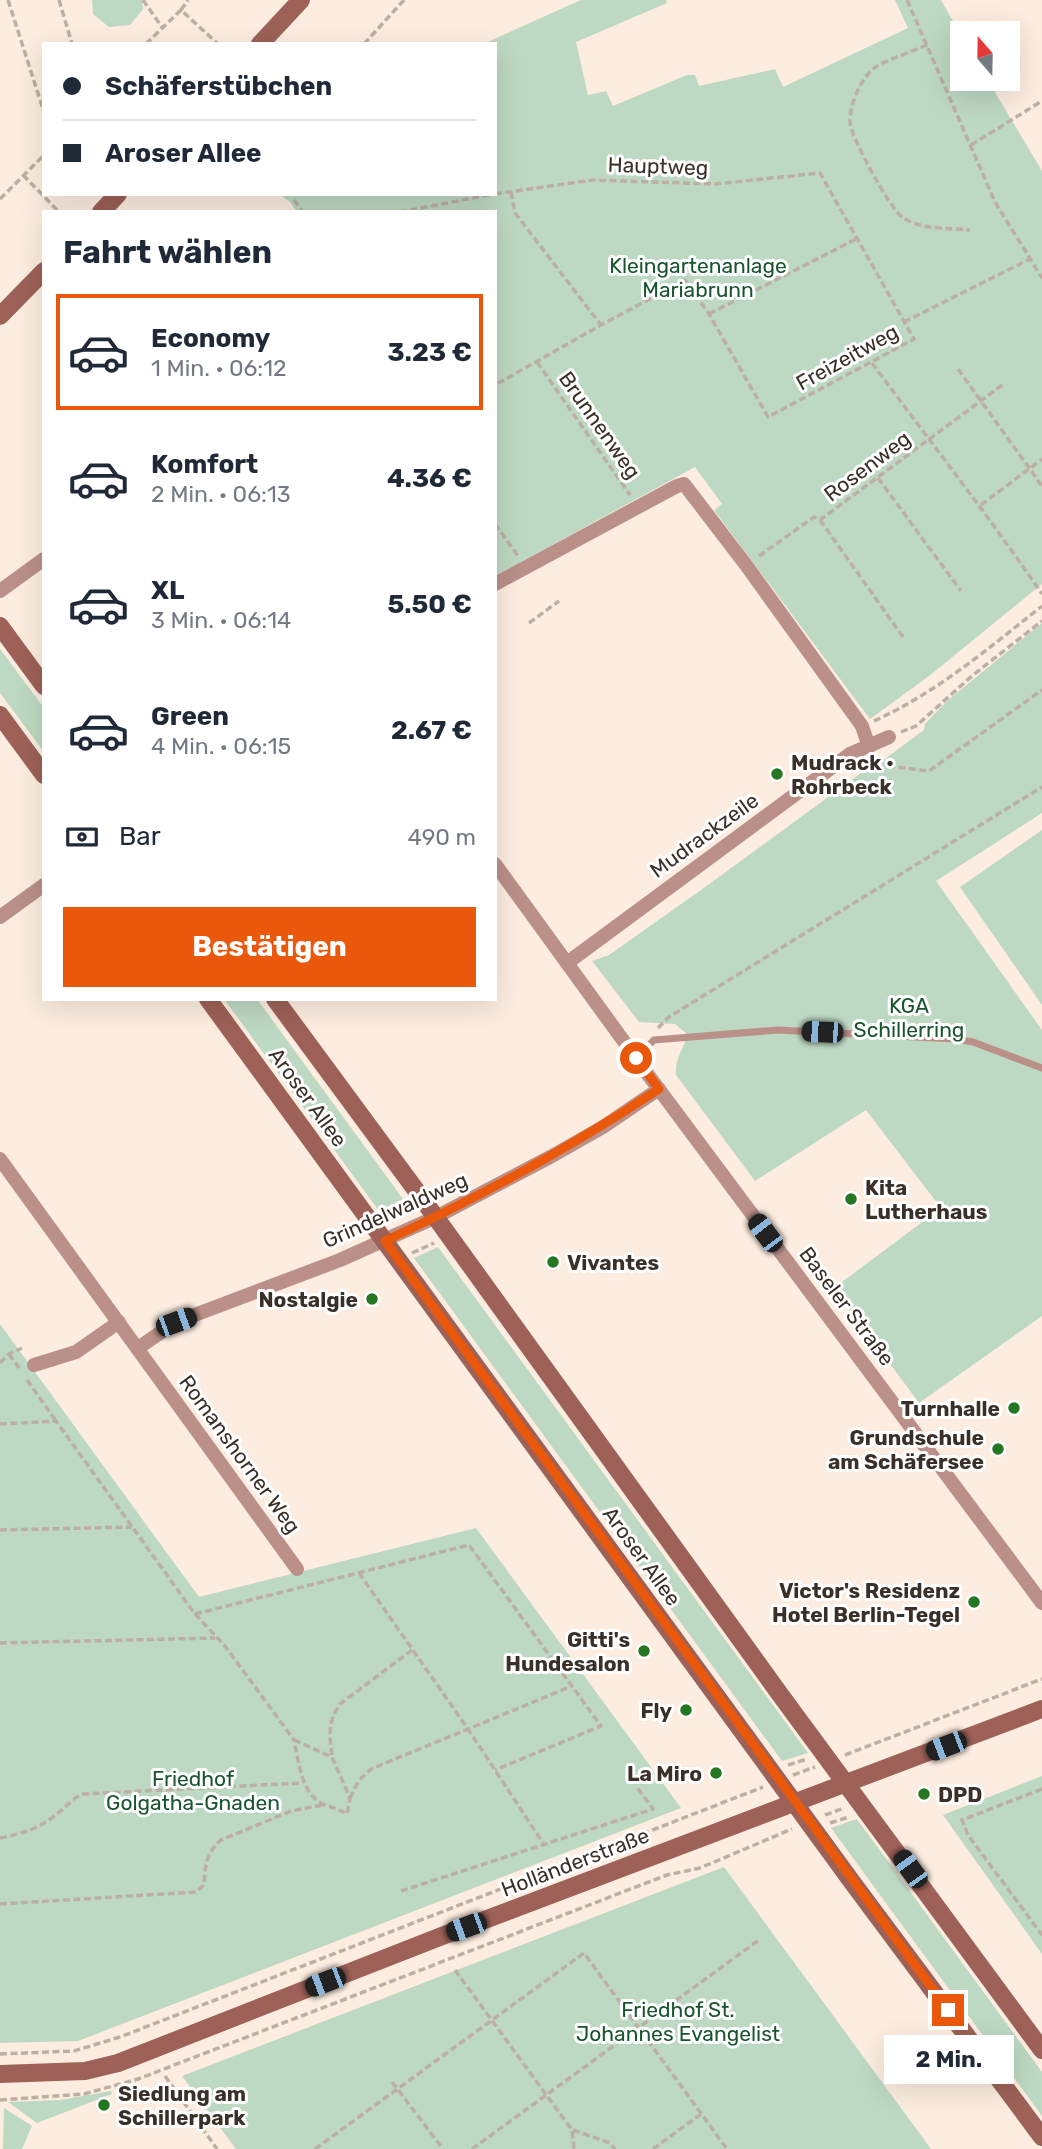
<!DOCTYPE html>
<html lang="de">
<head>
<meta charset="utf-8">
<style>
	:root { --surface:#fff; --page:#f2f2f3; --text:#1f2937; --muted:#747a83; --line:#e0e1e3; --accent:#ea580c }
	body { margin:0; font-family:Rubik,sans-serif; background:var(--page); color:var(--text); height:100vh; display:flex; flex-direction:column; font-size:26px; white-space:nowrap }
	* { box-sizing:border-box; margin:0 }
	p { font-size:23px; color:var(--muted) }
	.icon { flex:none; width:38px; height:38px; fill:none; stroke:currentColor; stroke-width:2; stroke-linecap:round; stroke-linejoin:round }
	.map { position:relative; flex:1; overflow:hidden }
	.sheet { position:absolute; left:42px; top:210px; width:455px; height:791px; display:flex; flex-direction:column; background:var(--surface); border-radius:0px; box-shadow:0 7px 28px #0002 }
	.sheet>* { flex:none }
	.guide { position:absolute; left:42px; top:42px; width:455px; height:154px; border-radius:0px; box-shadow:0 7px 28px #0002; display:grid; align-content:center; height:154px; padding:0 21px; background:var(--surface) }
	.needle { width:46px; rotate:340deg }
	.tools { position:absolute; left:950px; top:21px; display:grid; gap:14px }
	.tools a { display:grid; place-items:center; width:70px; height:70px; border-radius:0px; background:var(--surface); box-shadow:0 7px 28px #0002; font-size:35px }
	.end { position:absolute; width:32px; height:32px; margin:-16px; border:9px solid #ea580c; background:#fff; box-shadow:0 0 0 4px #fff }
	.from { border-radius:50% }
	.bubble { position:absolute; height:49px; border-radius:0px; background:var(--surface); box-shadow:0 7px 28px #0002; font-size:23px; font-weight:700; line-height:49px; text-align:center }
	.car { position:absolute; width:21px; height:42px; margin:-21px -10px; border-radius:9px; box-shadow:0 0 5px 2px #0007; background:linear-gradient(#222 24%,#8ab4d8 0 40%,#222 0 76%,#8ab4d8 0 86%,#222 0) }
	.guide b { display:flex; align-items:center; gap:24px; height:66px; font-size:26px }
	.guide b+b { border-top:2px solid var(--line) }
	.guide i { width:18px; height:18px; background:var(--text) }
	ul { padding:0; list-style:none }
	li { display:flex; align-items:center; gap:21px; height:116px; margin:0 14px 10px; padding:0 7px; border:4px solid transparent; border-radius:0px }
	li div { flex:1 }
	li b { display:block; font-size:26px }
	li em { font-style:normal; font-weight:700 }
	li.active { border-color:var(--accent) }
	li>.icon { width:63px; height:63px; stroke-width:1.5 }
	h2 { padding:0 21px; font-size:32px; line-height:84px }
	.pay { display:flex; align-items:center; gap:18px; height:77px; padding:0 21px; font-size:26px }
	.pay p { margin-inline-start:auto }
	.button { display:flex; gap:14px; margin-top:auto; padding:14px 21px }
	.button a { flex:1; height:80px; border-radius:0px; background:var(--accent); color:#fff; font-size:28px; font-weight:700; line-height:80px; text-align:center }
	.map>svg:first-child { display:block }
</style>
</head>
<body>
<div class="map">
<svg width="1042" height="2149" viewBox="0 0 1042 2149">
	<rect width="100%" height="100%" fill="#fcede0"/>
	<g fill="#bdd8c3">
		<polygon points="92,0 142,0 143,9 130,25 109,27 93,14"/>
		<polygon points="581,0 666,0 667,3 576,42 588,95 606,91 613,106 687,75 695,75 699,86 775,69 783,87 908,28 895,0 941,0 962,37 962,79 987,79 1042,171 1042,584 929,676 870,719 714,510 722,504 695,467 495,576 495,212 297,212 290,202 279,194 495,194 495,44 483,44"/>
		<path d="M 1042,623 L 1042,813 L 936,881 L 1042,1030 L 1042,1316 L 919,1403 L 834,1288 L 941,1208 L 866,1110 L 755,1181 L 676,1075 C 675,1056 684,1051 687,1034 L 675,1024 L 639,1022 L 592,961 L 609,955 L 701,890 L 876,762 L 878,764 L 924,730 L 925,724 L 947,701 Z"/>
		<polygon points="0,649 44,708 44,752 0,693"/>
		<polygon points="1042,830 1042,1005 960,887"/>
		<polygon points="224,999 257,999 403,1199 379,1211"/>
		<polygon points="438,1247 808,1753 782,1761 414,1258"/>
		<polygon points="0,1324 199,1597 476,1528 681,1808 78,2041 0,2043"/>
		<polygon points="1042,1776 1042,1954 943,1815"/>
		<polygon points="857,1819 1042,2072 1042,2116 831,1828"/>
		<polygon points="724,1867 931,2149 236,2149 182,2076"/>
		<polygon points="111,2091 112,2094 37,2123 8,2102 60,2100"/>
		<polygon points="4,2108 32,2126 22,2149 3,2149"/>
	</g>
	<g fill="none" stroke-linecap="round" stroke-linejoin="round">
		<g stroke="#bcafa4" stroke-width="3.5" stroke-dasharray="7 3.5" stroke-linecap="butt">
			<polyline points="8,0 44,112"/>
			<polyline points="59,0 72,44"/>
			<polyline points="143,0 162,27"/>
			<polyline points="907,0 995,202 1042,278"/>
			<polyline points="181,10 188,0"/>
			<polyline points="146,44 181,10 218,44"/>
			<polyline points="364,44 404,0"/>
			<path d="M 927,45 C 914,51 882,61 873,69 C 860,80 849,106 850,123 C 852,139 889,207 902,217 C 920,230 949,228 970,230"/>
			<polyline points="971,145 1042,101"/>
			<polyline points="23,175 59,212"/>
			<polyline points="511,192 515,213 601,325"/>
			<polyline points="495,194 593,180 715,184 820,173 914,339 768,417 709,314 685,280 601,325 495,385"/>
			<polyline points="0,199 44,155"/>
			<polyline points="294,200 303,212"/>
			<polyline points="400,212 494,194"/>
			<polyline points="709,314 856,239"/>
			<polyline points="904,322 1030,259"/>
			<polyline points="537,362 630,495"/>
			<path d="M 872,363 C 929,440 988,515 1042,594"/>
			<polyline points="958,369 1042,486"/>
			<polyline points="878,478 961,591"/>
			<polyline points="981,505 1042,459"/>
			<polyline points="820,520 903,637"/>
			<polyline points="495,524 518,556"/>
			<polyline points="759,556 814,517 820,520 1005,383"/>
			<polyline points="529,623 559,601"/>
			<path d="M 874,721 C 936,693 989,648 1042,606"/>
			<polyline points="901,732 916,726 973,675 1042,621"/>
			<polyline points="888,766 929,771 1042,690"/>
			<polyline points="658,1028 669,1017 1042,787"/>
			<polyline points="386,1213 404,1204"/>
			<polyline points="412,1253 434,1243"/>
			<polyline points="9,1354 19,1368"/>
			<polyline points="0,1363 9,1354 22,1348"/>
			<polyline points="27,1380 56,1421"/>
			<polyline points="0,1424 56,1421 195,1614 225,1646 294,1740"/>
			<polyline points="0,1530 132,1527"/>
			<polyline points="359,1573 468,1729 543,1843"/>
			<polyline points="195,1614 469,1545 601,1726 495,1770"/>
			<polyline points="0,1643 215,1638"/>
			<path d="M 294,1740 L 332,1757 L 350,1798 L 347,1814 C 339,1809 333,1808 325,1805 C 301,1795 299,1762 294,1740 Z"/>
			<path d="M 332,1755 C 329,1736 328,1720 340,1704 L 412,1650"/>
			<polyline points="845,1755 1042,1679"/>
			<polyline points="788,1765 807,1759"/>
			<polyline points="793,1775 815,1767"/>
			<polyline points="1042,1789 962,1820 968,1835 1042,1935"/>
			<polyline points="350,1798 359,1780 371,1769 572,1686"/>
			<polyline points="825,1815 844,1808"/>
			<polyline points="830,1823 849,1817"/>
			<path d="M 0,1838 C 22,1834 40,1828 57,1814 C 66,1807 73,1797 84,1794 L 302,1783"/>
			<polyline points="401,1891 653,1809 636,1786"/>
			<path d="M 0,1904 L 196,1892 L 204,1885 C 205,1866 206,1853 221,1840 L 291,1811 L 323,1805"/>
			<polyline points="455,1970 572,2130 574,2149"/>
			<polyline points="0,2054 74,2051 120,2037 763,1787"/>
			<polyline points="165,2076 217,2149"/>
			<polyline points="392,2082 443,2149"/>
			<polyline points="0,2100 84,2094 138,2079 667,1875 700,1868 792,1829"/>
			<polyline points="573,2130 610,2143 615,2149"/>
			<polyline points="315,2149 584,1953 727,2149"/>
			<polyline points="472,2149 759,1940"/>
			<polyline points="653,2149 701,2114"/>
		</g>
		<polyline stroke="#ba9088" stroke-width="7" points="636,1058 654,1040 778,1030 955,1039 973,1042 1042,1068"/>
		<g stroke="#ba9088" stroke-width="14">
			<polyline points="495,584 677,486 684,484 746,565 862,726 869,747"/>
			<polyline points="0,591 44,559"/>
			<polyline points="495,864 649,1076 1042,1603"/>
			<polyline points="0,917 44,885"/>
			<polyline points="567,963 850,754 889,737"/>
			<polyline points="0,1159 297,1569"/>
			<polyline points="138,1348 176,1322 340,1260 436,1217 552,1156 603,1127 659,1089"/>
			<polyline points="34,1365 76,1352 119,1322"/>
		</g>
		<g stroke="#9d6157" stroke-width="18">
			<polyline points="260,44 301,0"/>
			<polyline points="101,212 118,194"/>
			<polyline points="0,316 44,271"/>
			<polyline points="0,626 44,686"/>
			<polyline points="0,715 44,775"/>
			<polyline points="208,999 852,1882 1042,2137"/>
			<polyline points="275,999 421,1197 779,1693 1042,2050"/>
			<polyline points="0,2074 85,2071 118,2063 442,1936 1042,1709"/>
		</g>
	</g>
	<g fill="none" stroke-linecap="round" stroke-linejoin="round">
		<path stroke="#ea580c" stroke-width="9" d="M 636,1058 L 659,1089 C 571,1147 480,1197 385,1241 L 948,2010"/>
	</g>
	<g fill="#247620" stroke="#fff" stroke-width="2.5">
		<circle cx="777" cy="774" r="7"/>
		<circle cx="851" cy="1199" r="7"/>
		<circle cx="553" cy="1262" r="7"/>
		<circle cx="372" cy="1299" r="7"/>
		<circle cx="1014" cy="1408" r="7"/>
		<circle cx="998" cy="1449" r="7"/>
		<circle cx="974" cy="1602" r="7"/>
		<circle cx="644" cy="1651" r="7"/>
		<circle cx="686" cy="1710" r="7"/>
		<circle cx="716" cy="1773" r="7"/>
		<circle cx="924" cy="1794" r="7"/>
		<circle cx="104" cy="2105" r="7"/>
	</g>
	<g text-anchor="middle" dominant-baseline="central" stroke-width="6" stroke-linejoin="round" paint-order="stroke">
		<g font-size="21" fill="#3a3028" stroke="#fff">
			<text transform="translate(658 166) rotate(2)">Hauptweg</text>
			<text transform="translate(847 357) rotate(-29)">Freizeitweg</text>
			<text transform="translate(600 425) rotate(55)">Brunnenweg</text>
			<text transform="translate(867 466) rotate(-37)">Rosenweg</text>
			<text transform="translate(704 835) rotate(-36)">Mudrackzeile</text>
			<text transform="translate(308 1097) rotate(54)">Aroser Allee</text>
			<text transform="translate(395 1210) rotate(-24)">Grindelwaldweg</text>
			<text transform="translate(847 1306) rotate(53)">Baseler Straße</text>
			<text transform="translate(240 1454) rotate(54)">Romanshorner Weg</text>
			<text transform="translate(642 1556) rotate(54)">Aroser Allee</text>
			<text transform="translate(575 1862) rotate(-21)">Holländerstraße</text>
		</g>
		<g font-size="21" fill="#19542e" stroke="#fff">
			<text x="698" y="265">Kleingartenanlage<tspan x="698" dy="24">Mariabrunn</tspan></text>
			<text x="909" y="1005">KGA<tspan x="909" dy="24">Schillerring</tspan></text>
			<text x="193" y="1778">Friedhof<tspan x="193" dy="24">Golgatha-Gnaden</tspan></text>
			<text x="678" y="2009">Friedhof St.<tspan x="678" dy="24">Johannes Evangelist</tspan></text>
		</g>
		<g font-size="21" font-weight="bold" fill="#3a3028" stroke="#fff" text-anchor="end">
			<text x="791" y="762" text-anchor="start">Mudrack •<tspan x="791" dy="24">Rohrbeck</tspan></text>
			<text x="865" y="1187" text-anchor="start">Kita<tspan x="865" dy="24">Lutherhaus</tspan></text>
			<text x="567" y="1262" text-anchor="start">Vivantes</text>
			<text x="358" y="1299">Nostalgie</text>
			<text x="1000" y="1408">Turnhalle</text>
			<text x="984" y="1437">Grundschule<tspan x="984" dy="24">am Schäfersee</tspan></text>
			<text x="960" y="1590">Victor's Residenz<tspan x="960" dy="24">Hotel Berlin-Tegel</tspan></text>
			<text x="630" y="1639">Gitti's<tspan x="630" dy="24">Hundesalon</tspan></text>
			<text x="672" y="1710">Fly</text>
			<text x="702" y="1773">La Miro</text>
			<text x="938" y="1794" text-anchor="start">DPD</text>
			<text x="118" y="2093" text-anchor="start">Siedlung am<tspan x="118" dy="24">Schillerpark</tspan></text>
		</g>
	</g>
</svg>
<div class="tools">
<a><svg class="needle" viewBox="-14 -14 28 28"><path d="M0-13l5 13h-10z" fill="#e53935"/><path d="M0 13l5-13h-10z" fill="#747a83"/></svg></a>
</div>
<i class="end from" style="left:636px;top:1058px"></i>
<i class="end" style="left:948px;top:2010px"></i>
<div class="bubble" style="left:884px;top:2035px;width:130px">2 Min.</div>
<i class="car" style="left:822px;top:1032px;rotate:272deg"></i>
<i class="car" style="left:765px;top:1233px;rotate:323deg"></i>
<i class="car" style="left:176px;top:1322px;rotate:70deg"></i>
<i class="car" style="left:946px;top:1746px;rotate:249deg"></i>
<i class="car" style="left:910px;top:1869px;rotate:324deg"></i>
<i class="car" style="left:466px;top:1927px;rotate:250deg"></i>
<i class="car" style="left:325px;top:1982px;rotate:249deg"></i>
<div class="guide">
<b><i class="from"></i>Schäferstübchen</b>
<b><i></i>Aroser Allee</b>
</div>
<section class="sheet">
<h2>Fahrt wählen</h2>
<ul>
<li class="active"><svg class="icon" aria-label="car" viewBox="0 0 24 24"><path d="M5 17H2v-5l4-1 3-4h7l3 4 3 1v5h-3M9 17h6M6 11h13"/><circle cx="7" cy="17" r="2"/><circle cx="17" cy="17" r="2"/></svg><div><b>Economy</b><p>1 Min. · 06:12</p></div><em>3.23 €</em></li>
<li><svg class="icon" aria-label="car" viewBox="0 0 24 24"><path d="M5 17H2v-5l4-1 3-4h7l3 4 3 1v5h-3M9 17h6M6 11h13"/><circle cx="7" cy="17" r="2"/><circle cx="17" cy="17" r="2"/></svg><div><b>Komfort</b><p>2 Min. · 06:13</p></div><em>4.36 €</em></li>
<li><svg class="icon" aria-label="car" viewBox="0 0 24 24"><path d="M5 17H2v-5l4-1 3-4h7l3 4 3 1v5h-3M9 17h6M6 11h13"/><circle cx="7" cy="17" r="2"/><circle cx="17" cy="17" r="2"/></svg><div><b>XL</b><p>3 Min. · 06:14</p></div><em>5.50 €</em></li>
<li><svg class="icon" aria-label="car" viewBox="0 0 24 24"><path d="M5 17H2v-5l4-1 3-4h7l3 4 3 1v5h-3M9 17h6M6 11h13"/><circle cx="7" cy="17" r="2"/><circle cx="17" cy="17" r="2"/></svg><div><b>Green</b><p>4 Min. · 06:15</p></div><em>2.67 €</em></li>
</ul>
<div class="pay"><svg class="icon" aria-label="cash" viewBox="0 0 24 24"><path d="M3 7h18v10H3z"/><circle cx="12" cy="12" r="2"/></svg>Bar<p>490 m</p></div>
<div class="button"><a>Bestätigen</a></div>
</section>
</div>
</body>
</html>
